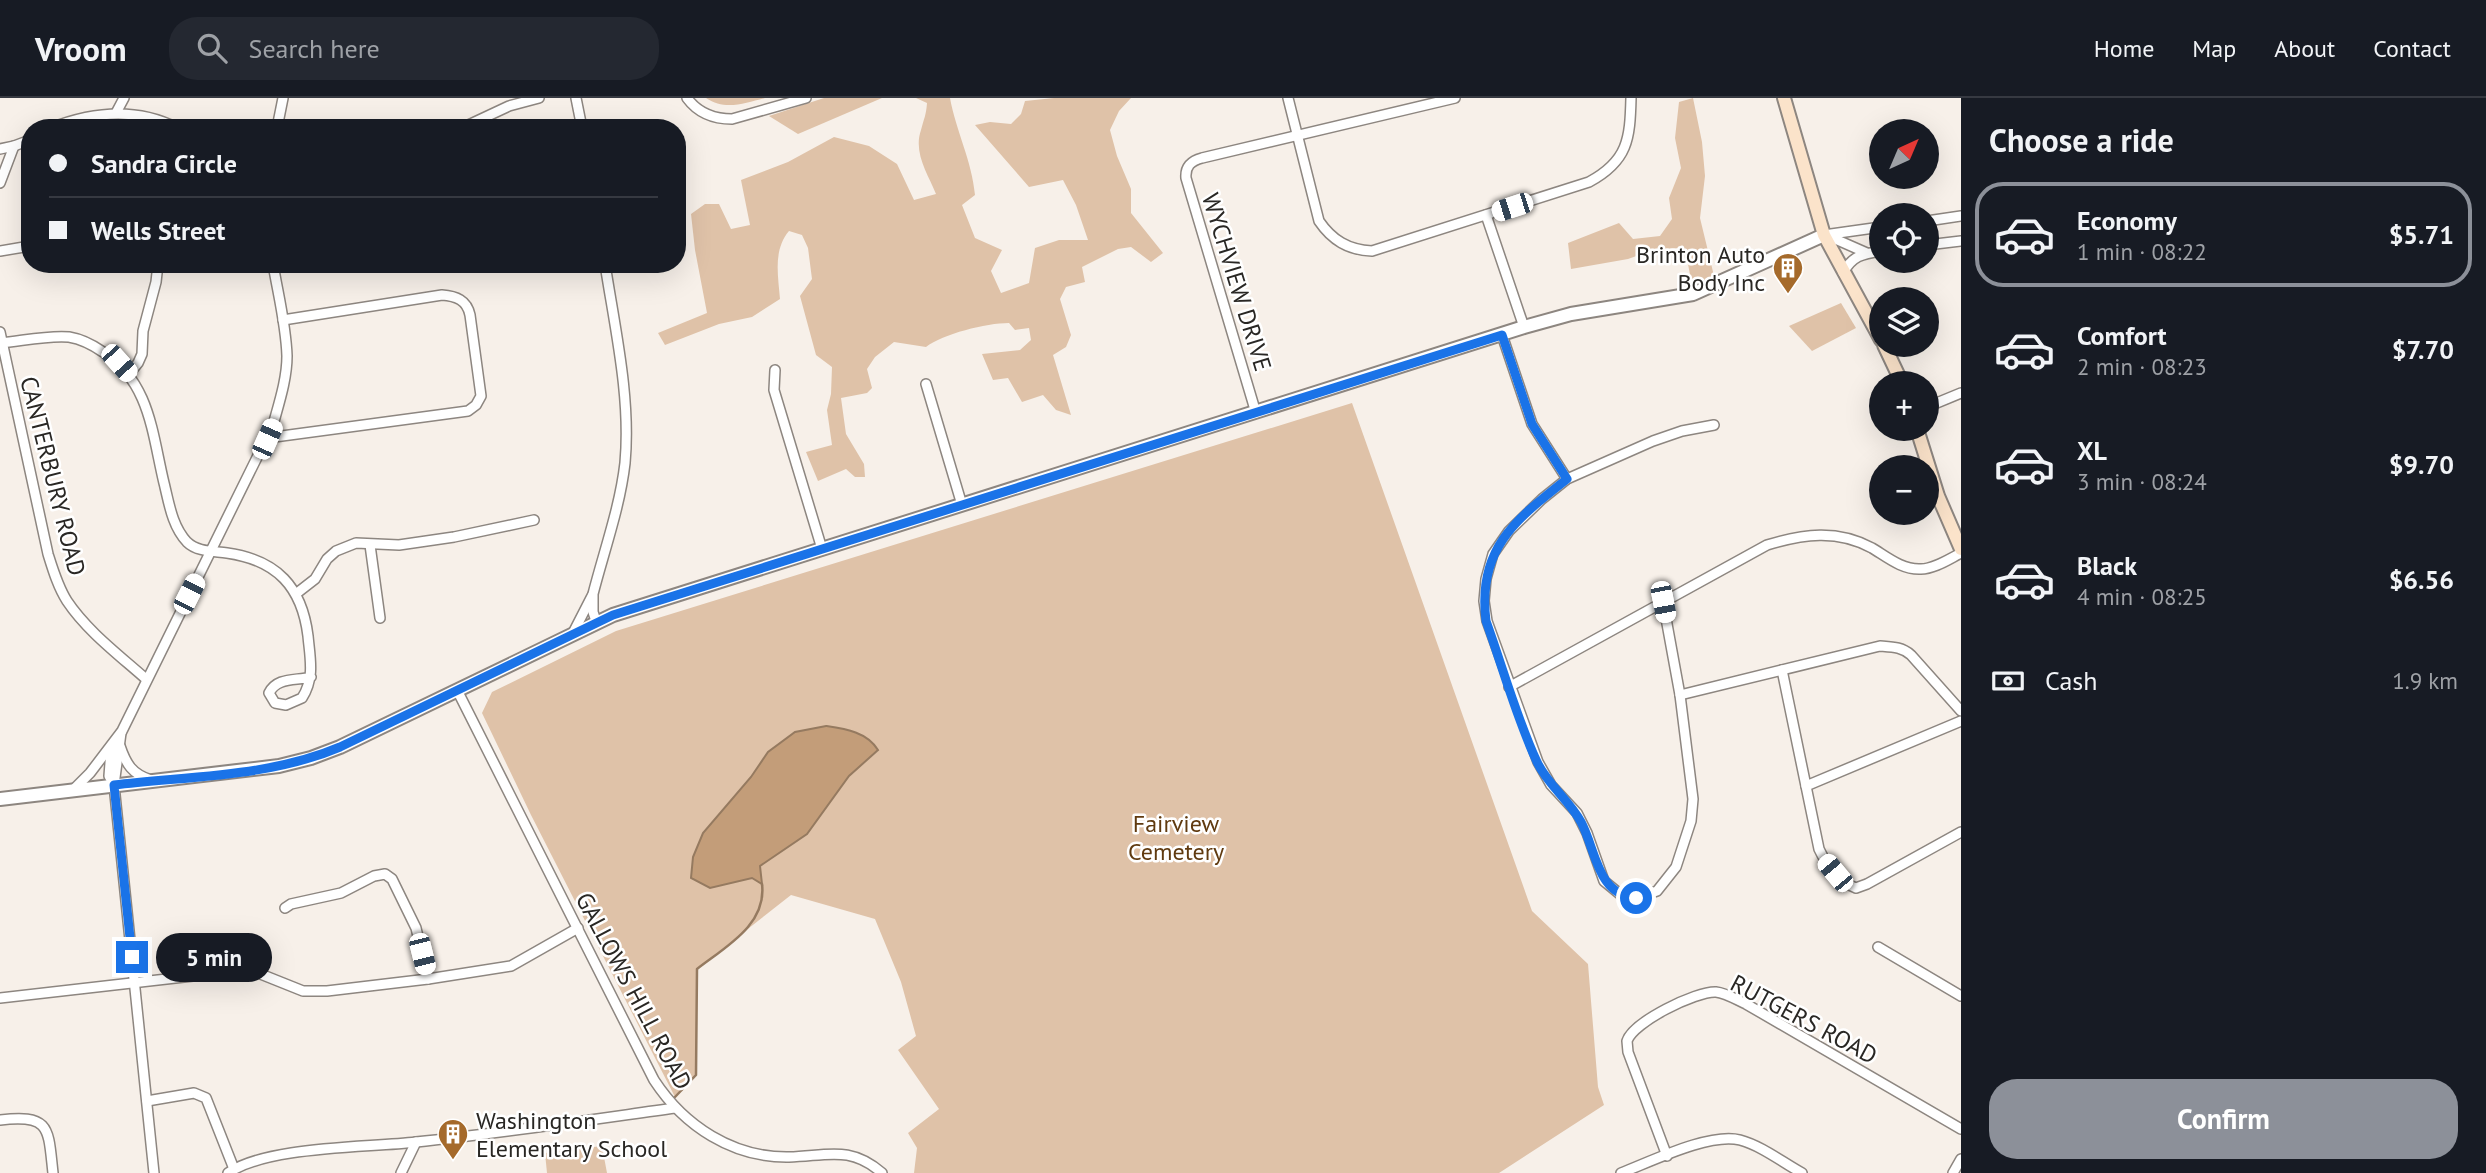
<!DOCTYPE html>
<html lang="en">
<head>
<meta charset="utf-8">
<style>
	:root { --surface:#171b24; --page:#242831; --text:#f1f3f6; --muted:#9ea1a6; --line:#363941; --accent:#8c9099 }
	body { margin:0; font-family:"PT Sans",sans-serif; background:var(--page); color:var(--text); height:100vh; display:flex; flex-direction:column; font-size:26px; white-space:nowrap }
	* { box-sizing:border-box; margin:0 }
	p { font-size:23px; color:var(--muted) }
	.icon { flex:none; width:38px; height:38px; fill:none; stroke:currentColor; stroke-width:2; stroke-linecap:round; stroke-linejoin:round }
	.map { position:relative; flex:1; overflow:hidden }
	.side { display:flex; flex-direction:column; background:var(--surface); width:525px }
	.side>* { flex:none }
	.banner { position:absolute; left:21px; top:21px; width:665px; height:154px; border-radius:28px; box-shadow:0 7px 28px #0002; display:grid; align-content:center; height:154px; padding:0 28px; background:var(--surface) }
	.needle { width:46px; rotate:44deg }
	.fabs { position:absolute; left:1869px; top:21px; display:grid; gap:14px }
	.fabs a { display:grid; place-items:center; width:70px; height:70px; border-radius:50%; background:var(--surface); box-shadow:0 7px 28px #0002; font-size:35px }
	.end { position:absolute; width:32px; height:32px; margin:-16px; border:9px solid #1a73e8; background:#fff; box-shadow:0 0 0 4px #fff }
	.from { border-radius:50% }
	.bubble { position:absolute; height:49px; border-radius:24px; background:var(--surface); box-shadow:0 7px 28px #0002; font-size:23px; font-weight:700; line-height:49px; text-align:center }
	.car { position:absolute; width:21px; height:42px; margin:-21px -10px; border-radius:9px; box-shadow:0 0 5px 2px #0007; background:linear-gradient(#fff 24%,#345 0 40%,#fff 0 76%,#345 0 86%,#fff 0) }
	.banner b { display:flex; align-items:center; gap:24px; height:66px; font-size:26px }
	.banner b+b { border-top:2px solid var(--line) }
	.banner i { width:18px; height:18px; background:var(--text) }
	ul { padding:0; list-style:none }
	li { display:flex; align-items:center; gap:21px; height:105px; margin:0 14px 10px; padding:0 14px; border:4px solid transparent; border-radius:28px }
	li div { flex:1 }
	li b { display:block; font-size:26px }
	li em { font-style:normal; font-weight:700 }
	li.active { border-color:var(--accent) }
	li>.icon { width:63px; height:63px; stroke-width:1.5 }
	h2 { padding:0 28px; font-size:32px; line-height:84px }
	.pay { display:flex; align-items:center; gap:18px; height:77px; padding:0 28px; font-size:26px }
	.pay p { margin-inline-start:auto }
	.cta { display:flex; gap:14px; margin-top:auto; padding:14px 28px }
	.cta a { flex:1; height:80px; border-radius:28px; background:var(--accent); color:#fff; font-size:28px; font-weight:700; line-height:80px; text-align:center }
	header { display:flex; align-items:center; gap:42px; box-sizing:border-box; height:98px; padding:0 35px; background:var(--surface); border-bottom:2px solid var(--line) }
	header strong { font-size:33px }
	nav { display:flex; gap:38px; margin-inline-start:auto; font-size:24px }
	.search { width:490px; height:63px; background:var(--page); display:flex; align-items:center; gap:18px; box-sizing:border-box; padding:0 24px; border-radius:28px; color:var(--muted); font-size:26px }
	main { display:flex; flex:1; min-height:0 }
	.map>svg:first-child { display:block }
</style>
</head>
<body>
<header>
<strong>Vroom</strong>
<div class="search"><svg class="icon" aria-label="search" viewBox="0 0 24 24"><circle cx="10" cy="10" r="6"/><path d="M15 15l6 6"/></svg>Search here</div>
<nav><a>Home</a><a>Map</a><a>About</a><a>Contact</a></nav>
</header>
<main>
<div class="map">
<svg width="1961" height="1075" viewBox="0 0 1961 1075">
	<rect width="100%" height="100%" fill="#f7f0e9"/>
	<g fill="#dfc2a8" fill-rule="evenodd">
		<path d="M 706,0 L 765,0 C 745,5 725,13 706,0 Z"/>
		<polygon points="824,0 882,0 798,36 769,18"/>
		<path d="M 916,0 L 950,0 C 956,33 972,63 975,97 L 962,107 L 975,140 L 1002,152 L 991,173 L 1001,195 L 1029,185 L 1035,150 L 1059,142 L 1088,142 L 1076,107 L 1063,82 L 1029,89 L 975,27 L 990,24 L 1011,26 L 1021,16 L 1025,3 L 1054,0 L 1131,0 L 1119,13 L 1110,32 L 1117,58 L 1131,91 L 1131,115 L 1163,155 L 1151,164 L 1131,149 L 1118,151 L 1082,169 L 1085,184 L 1066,189 L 1060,201 L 1071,237 L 1066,249 L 1053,257 L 1071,317 L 1056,312 L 1043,297 L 1022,304 L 1008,280 L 993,282 L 982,256 L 1020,252 L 1031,242 L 1029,230 L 1015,232 L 1009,225 C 986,225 943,236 926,249 L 894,244 L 875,259 L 867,271 L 872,290 L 867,295 L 841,300 L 846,336 L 864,366 L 865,379 L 855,379 L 846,371 L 818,383 L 806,354 L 832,347 L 827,312 L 831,296 L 832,269 L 816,257 L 800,198 L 812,181 L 808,150 L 802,137 L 789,133 C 773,152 778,177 780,201 L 752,219 L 719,226 L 665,247 L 658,235 L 707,215 L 695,152 L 691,116 L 705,106 L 719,106 L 731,131 L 750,127 L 741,82 L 788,64 L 834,39 L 869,48 L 897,66 L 914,102 L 936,96 C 928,76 913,55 921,32 C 924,20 926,18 927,5 Z"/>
		<polygon points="1693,0 1702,44 1705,78 1700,120 1715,182 1691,182 1688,166 1679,150 1656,151 1628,161 1571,171 1568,145 1619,125 1633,141 1660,138 1672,121 1669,100 1681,70 1675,40 1679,4"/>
		<polygon points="1841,205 1856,230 1812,253 1789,228"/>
		<path d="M 1352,305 L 1532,813 L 1588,866 L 1598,989 L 1604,1007 L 1499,1075 L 914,1075 L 917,1050 L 908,1035 L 939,1011 L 898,952 L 916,938 L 901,884 L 875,821 L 791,797 L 697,871 L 696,977 L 675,999 L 531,717 L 482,615 L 492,594 L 616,533 ZM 871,645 L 878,653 L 849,678 L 807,736 L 760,768 L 762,785 L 752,780 L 751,679 L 768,654 Z"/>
		<polygon points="602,1048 607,1075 547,1075 545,1055"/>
	</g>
	<path fill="#c39d79" stroke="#957a60" stroke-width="2" d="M 826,628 C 846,631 867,634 878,652 L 849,678 L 807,736 L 760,768 L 762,786 L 752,780 L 710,790 L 691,780 L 693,759 L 703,735 L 751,679 L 768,654 L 795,634 Z"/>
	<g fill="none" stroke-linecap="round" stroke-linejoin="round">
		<path stroke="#957a60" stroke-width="2.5" d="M 675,999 L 696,977 L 697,871 C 725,849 767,827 762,786"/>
		<g stroke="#8d8680" stroke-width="12">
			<g id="minor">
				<polyline points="576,0 582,30"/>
				<path d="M 687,0 C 698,15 713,21 732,21 L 806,0"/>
				<path d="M 1288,0 L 1319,123 C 1332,142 1348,152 1372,153 L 1589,84 C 1628,63 1630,41 1631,0"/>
				<polyline points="116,15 124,0"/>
				<path d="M 51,30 C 92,14 136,9 177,30"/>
				<polyline points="277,30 283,0"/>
				<polyline points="462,30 509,8 539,0"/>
				<polyline points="0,51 14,48 30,42"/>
				<polyline points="0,85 14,48"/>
				<polyline points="1486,117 1524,229"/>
				<polyline points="1927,123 1961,118"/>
				<polyline points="1824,137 1881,129"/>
				<polyline points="1826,137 1867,155"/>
				<polyline points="1927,147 1961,143"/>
				<polyline points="0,153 30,148"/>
				<path d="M 1843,175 C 1852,158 1862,156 1881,153"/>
				<path d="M 0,234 L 48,456 C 53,472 58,489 67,503 C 87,533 119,557 146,581"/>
				<polyline points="1502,237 1532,326 1567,381"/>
				<path d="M 0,245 C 22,243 48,237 69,239 C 81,241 93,247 103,254 C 150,284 152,335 164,385 C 169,405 172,428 187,444 C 197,454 214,453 227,455 C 277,462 302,489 308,538 C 310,560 315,580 302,600 L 286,607 L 275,605 L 269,595 C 277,579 295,583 311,579"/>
				<polyline points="775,272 774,292 822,451"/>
				<polyline points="129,276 138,265 142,256 143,233 156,184 158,166"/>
				<polyline points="926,286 962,407"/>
				<polyline points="1927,309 1961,295"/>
				<path d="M 1256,315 L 1186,80 C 1185,68 1191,63 1202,60 L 1455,0"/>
				<path d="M 267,340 L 468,313 L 476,307 L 481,298 L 470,217 C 467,202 456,198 442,197 L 283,222"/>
				<polyline points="370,447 380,520"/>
				<polyline points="297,495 315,481 327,461 336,453 356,445 399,447 454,439 534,422"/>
				<polyline points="1663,504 1680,597 1693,701 1691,723 1676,769 1657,793 1636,800 1621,797 1604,783 1587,735 1577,715 1551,687 1538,664 1487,523 1484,503 1486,481 1493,456 1509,433 1542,401 1567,381 1653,343 1682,333 1714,327"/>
				<path d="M 596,523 L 593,514 L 593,496 C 604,453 620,409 625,365 C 631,300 615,231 605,166"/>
				<polyline points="573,535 592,498"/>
				<path d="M 1782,572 L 1819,751 C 1826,766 1839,784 1856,790 L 1867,786 L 1961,734"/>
				<path d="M 1509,589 L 1767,447 C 1803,436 1837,431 1872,450 C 1887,459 1902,472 1921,471 C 1934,471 1949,461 1961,455"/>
				<path d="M 457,592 L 654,982 C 684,1028 733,1060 789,1059 C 827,1058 850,1047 882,1075"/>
				<path d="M 1680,597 L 1880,548 C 1893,549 1902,549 1911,557 L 1961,613"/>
				<polyline points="121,635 114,687 154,1075"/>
				<path d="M 120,648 C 126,666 132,676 151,682"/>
				<polyline points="111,652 109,678 114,687"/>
				<polyline points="1806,688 1961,623"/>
				<path d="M 73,692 L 90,675 L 122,633 L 273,327 C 279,305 287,281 287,258 C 286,227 278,196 273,166"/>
				<polyline points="285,810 291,806 341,795 374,778 385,776 392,781 416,830 428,881"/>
				<polyline points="1878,849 1961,898"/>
				<polyline points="0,900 228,874 258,875 303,893 327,893 428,881 511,868 578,830"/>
				<polyline points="147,1003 194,995 206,1000 234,1071"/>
				<path d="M 0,1022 C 51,1016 48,1030 53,1075"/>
				<path d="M 1667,1058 L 1628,954 L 1627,943 C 1633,924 1696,893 1716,894 C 1726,895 1737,902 1746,906 L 1961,1031"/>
				<path d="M 228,1075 C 268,1048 365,1050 416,1044 C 502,1035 589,1022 675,1010"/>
				<polyline points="401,1075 416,1044"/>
				<path d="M 1621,1075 C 1650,1064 1710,1034 1740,1042 C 1762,1048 1782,1064 1802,1075"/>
				<polyline points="1953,1075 1961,1061"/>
			</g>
		</g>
		<g stroke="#8d8680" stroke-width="16">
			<polyline id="tertiary" points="0,701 279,668 311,660 340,649 613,517 1524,229 1571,216 1693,196 1824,137"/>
		</g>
		<g stroke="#8d8680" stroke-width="16">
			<g id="secondary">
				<polyline points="1784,0 1824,137 1881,242"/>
				<polyline points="1884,247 1902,285"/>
				<polyline points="1917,331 1938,398 1961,451"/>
			</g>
		</g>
		<use href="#minor" stroke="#fff" stroke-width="9"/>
		<use href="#tertiary" stroke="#fff" stroke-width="12"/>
		<use href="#secondary" stroke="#fbe3ca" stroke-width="12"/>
	</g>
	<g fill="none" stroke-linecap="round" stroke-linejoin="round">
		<path stroke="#1a73e8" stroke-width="9" d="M 132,859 L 114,687 C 189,678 270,679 340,649 L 613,517 L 1502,237 L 1532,326 L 1567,381 C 1515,422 1477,451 1486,523 C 1503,570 1516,619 1537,664 C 1548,687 1569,702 1581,724 C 1596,752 1597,797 1636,800"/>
	</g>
	<defs>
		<g id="building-pin" transform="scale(1.575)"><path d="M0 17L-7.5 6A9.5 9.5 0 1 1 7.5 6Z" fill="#a56a2b" stroke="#fff"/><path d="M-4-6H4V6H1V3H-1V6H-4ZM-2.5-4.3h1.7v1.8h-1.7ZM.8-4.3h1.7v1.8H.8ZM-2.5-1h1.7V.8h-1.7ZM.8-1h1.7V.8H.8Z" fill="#fff"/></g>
	</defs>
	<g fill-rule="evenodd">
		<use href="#building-pin" x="1788" y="170"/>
		<use href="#building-pin" x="453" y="1036"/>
	</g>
	<g text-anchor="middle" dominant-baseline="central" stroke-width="5" stroke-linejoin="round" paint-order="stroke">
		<g font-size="24" fill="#292724" stroke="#fff" text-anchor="end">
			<text x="1765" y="156">Brinton Auto<tspan x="1765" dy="28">Body Inc</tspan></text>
			<text x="476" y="1022" text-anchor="start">Washington<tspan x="476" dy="28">Elementary School</tspan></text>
		</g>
		<g font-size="24" fill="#292724" stroke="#fff">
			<text transform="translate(1237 184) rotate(73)">WYCHVIEW DRIVE</text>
			<text transform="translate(53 378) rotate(76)">CANTERBURY ROAD</text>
			<text transform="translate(634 893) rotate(62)">GALLOWS HILL ROAD</text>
			<text transform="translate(1804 921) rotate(28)">RUTGERS ROAD</text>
		</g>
		<g font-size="24" fill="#603a0f" stroke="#fff">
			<text x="1176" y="725">Fairview<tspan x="1176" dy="28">Cemetery</tspan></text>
		</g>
	</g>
</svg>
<div class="fabs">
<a><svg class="needle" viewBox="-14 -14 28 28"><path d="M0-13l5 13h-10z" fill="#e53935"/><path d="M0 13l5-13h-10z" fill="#9ea1a6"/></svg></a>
<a><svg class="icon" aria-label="locate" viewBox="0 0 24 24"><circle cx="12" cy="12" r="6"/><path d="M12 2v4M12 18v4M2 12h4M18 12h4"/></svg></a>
<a><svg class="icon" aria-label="layers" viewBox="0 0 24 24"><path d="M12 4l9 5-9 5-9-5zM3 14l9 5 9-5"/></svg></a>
<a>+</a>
<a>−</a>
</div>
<i class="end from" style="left:1636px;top:800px"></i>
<i class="end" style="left:132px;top:859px"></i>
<div class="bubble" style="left:156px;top:835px;width:116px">5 min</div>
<i class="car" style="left:1512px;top:109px;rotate:252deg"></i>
<i class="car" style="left:119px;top:265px;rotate:138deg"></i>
<i class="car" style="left:267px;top:341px;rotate:24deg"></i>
<i class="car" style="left:189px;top:496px;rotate:27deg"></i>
<i class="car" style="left:1663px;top:504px;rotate:169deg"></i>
<i class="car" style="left:1835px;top:775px;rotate:320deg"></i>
<i class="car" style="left:422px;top:856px;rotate:166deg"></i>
<div class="banner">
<b><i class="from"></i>Sandra Circle</b>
<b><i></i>Wells Street</b>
</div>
</div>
<section class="side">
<h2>Choose a ride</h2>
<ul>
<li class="active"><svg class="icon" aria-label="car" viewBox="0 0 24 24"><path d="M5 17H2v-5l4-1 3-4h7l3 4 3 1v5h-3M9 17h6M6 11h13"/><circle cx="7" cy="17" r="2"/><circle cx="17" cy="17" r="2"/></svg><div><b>Economy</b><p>1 min · 08:22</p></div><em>$5.71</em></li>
<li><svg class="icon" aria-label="car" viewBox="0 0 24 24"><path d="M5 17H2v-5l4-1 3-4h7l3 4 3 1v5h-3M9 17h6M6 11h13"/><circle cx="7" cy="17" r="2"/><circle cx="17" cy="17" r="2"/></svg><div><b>Comfort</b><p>2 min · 08:23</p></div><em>$7.70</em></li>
<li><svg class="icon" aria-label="car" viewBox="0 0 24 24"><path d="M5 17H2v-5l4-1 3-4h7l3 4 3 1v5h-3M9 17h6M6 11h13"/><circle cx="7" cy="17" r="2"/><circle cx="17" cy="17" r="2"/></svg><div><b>XL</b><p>3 min · 08:24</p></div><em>$9.70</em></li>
<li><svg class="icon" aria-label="car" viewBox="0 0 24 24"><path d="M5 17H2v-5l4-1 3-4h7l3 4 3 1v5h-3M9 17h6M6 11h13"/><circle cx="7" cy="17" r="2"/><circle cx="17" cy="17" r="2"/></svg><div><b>Black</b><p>4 min · 08:25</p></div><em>$6.56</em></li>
</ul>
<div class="pay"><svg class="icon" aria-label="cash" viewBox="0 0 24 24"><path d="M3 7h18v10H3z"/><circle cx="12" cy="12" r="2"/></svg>Cash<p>1.9 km</p></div>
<div class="cta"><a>Confirm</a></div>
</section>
</main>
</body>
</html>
